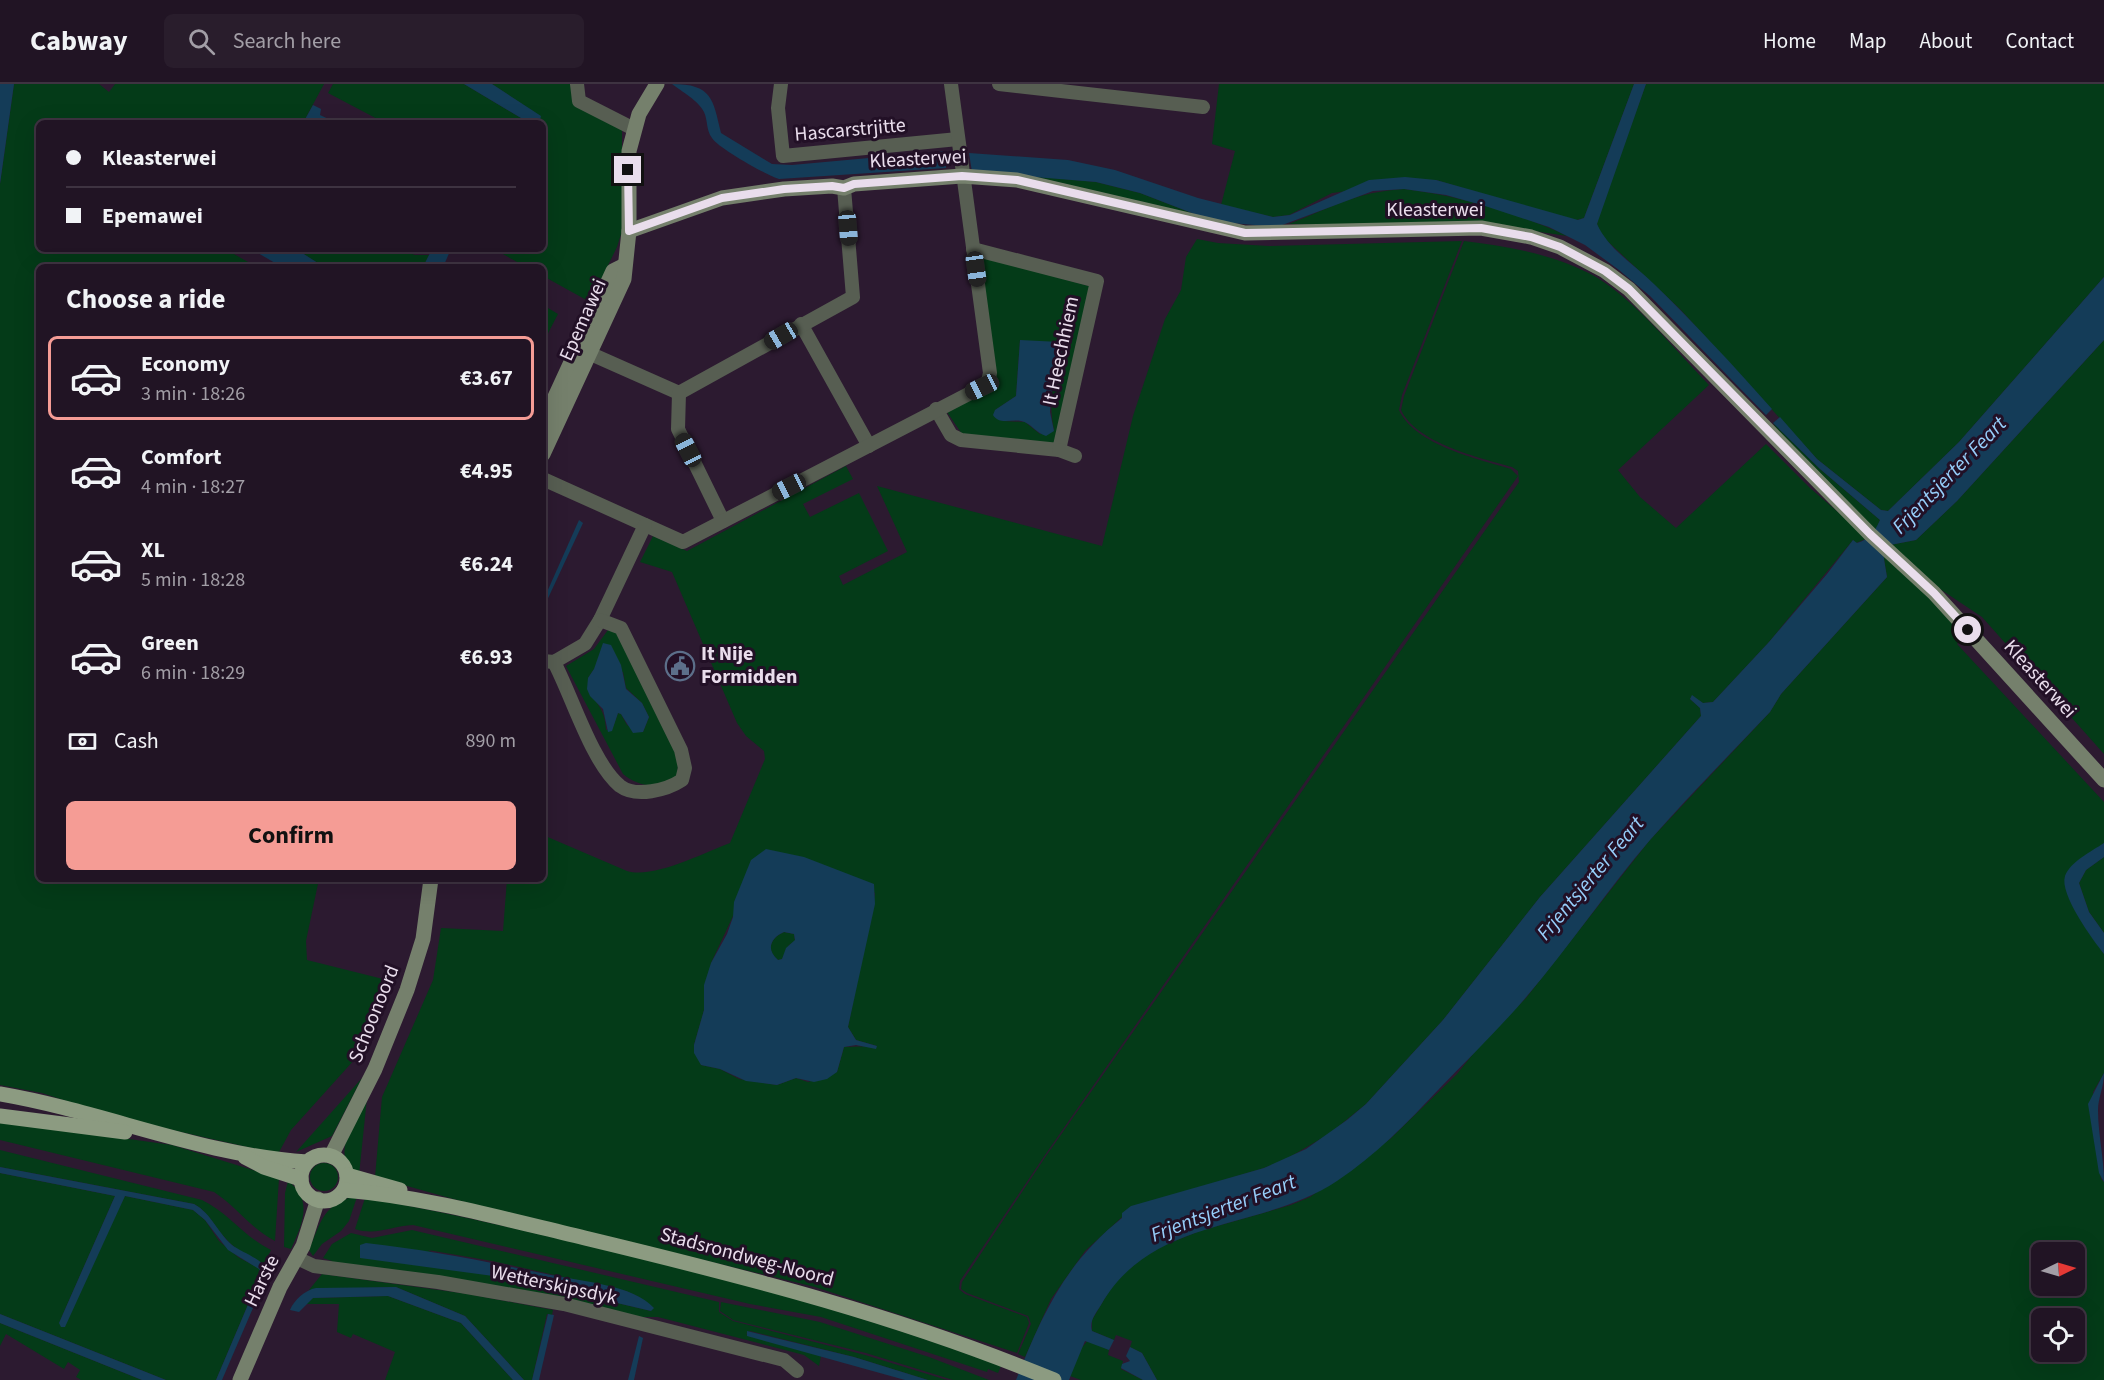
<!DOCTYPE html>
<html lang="en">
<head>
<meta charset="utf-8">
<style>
	:root { --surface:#211424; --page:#291d2c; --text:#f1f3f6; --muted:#a29ea6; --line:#3e3341; --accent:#f59c95 }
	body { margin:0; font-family:"Source Sans 3",sans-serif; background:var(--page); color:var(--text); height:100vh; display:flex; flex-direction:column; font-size:22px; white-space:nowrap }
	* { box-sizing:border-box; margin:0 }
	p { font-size:20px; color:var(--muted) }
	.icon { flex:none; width:33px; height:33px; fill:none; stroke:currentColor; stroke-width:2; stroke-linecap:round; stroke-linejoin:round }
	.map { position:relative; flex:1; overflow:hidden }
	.drawer { position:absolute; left:36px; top:180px; width:510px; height:618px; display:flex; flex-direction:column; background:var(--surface); border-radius:9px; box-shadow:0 6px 24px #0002,0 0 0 2px var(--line) }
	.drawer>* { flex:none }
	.banner { position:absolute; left:36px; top:36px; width:510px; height:132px; border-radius:9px; box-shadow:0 6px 24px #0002,0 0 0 2px var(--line); display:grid; align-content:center; height:132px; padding:0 30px; background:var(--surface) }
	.needle { width:39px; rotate:85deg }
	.fabs { position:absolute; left:2031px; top:1158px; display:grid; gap:12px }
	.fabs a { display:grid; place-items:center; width:54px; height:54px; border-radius:9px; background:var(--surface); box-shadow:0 6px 24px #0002,0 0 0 2px var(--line); font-size:30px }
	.end { position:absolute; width:27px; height:27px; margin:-14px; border:8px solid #e9ddec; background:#111; box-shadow:0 0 0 3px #111 }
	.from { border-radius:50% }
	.car { position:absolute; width:18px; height:36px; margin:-18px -9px; border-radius:8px; box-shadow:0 0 4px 2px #0007; background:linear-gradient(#222 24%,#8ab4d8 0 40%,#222 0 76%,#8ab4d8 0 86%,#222 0) }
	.banner b { display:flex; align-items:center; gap:21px; height:57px; font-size:22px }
	.banner b+b { border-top:2px solid var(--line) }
	.banner i { width:15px; height:15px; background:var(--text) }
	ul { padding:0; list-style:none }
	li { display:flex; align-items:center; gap:18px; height:84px; margin:0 12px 9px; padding:0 18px; border:3px solid transparent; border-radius:9px }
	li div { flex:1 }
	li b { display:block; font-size:22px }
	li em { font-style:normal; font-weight:700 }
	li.active { border-color:var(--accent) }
	li>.icon { width:54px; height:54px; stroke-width:1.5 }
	h2 { padding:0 30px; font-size:27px; line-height:72px }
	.pay { display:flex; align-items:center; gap:15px; height:66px; padding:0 30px; font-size:22px }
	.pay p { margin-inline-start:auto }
	.primary-button { display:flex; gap:12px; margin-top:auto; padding:12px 30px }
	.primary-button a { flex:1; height:69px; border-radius:9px; background:var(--accent); color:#111; font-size:24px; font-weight:700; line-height:69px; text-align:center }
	header { display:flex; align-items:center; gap:36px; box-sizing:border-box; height:84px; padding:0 30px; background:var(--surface); border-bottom:2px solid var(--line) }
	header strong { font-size:28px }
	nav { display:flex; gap:33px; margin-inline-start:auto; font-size:21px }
	.search { width:420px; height:54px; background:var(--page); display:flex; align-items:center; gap:15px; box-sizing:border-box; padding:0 21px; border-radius:9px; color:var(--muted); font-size:22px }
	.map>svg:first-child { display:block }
</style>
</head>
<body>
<header>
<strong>Cabway</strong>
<div class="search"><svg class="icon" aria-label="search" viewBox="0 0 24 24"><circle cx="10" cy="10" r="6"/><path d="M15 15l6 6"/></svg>Search here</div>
<nav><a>Home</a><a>Map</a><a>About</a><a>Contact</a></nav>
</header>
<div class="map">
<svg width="2104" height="1296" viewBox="0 0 2104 1296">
	<rect width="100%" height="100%" fill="#2c1a30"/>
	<g fill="#043b18" fill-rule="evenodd">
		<polygon points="14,0 99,0 109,8 115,0 324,0 303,39 39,39 39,165 225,165 257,183 39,183 39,795 319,795 306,857 307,876 395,898 355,975 291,1046 278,1070 115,1033 42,1009 0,1001 0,100"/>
		<polygon points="333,0 464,0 526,37 536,39 540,32 492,0 577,0 581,23 622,45 622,147 617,163 590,218 543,192 543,183 526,183 494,165 543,165 543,39 385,39 328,9"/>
		<polygon points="1219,0 1634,0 1584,134 1573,137 1436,96 1332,109 1289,131 1273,133 1221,121 1235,67 1212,60"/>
		<polygon points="1646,0 2104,0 2104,193 1959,358 1888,427 1881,426 1817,375 1680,225 1602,152 1597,140 1600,127"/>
		<polygon points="1031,92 1096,98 1140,109 1197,131"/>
		<path d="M 1404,105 C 1460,112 1516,128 1567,152 L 1520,145 L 1289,140 C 1333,123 1355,108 1404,105 Z"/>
		<path d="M 1197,155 L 1218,159 L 1269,162 L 1462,157 L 1402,311 L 1399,326 C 1415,361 1478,375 1511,385 L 1518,392 L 1045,1071 L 960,1197 L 959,1205 L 965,1210 L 1027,1233 L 1029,1239 L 1017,1269 L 815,1203 L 457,1116 L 375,1093 L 382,1013 L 433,896 L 441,844 L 503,847 L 507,795 L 543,795 L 543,751 L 627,787 C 654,795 703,769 730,759 L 765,675 L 764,667 L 746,652 L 737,639 L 672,488 L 640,478 L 653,452 L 687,467 L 846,382 L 853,395 L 803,420 L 810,433 L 859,409 L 888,467 L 839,492 L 843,501 L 907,468 L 877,402 L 1102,462 L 1133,332 L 1165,235 L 1181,206 L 1186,173 ZM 798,772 L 875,809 L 848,943 L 856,956 L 877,962 L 844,963 L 837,988 L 808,998 L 796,994 L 777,1001 L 739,995 L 720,985 L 701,981 L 694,961 L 704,926 L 711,879 L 733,832 Z"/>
		<path d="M 1464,157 C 1508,162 1557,171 1596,193 C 1635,216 1677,268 1709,301 L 1618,386 L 1640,413 L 1676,444 L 1766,360 L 1810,404 L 1868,454 L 1856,459 L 1853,456 L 1769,558 L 1713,618 L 1703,619 L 1692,612 L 1690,615 L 1700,624 L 1701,632 L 1540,813 L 1443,936 L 1366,1020 L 1329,1050 L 1288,1074 L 1264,1084 L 1133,1123 L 1085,1167 L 1051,1215 L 1025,1273 L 1018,1270 L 1031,1240 L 1028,1232 L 967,1209 L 961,1205 L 962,1198 L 1046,1072 L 1519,398 L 1518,387 L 1512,383 C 1480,374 1416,359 1401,326 L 1404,312 Z"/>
		<polygon points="296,165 399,165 415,171 429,171 423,183 324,183"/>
		<path d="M 980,172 L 1089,202 L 1090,205 L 1060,354 L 1051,364 L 962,350 L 947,328 L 996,301 ZM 1020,256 L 1062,270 C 1053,296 1048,319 1054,346 L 1040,350 L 1025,338 L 1002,337 L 995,326 L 1016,312 Z"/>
		<polygon points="543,221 558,230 543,259"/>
		<polygon points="2104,256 2104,670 1982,533 1934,501 1890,461 1916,456 1957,417"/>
		<polygon points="1773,339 1820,385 1880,436 1875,448 1777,346"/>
		<path d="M 1883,469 L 1966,549 L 1957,560 L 2104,718 L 2104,759 L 2070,785 L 2077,830 L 2104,870 L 2104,989 L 2093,1008 L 2101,1095 L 2104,1098 L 2104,1296 L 1157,1296 L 1142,1269 L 1130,1263 L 1132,1257 L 1116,1251 L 1114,1256 L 1092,1247 L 1092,1236 L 1115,1197 L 1141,1175 L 1162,1162 L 1200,1147 L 1291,1121 L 1310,1113 L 1390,1055 L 1457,990 L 1485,955 L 1526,914 L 1649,757 L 1770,628 L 1781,610 L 1887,493 ZM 2042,1168 L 2074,1168 L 2074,1202 L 2042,1202 ZM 2042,1234 L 2074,1234 L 2074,1268 L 2042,1268 Z"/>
		<path d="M 608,546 L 617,548 L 679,672 L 677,691 C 663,707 638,703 623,690 L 566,582 L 594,565 ZM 594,585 L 623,588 L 626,604 L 642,619 L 649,633 L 643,648 L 627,641 L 621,630 L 618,629 L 613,643 L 606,646 C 605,619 591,621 588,594 Z"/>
		<polygon points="2104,773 2104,849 2089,828 2079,799 2086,786"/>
		<path d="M 784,848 L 794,850 L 795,857 L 789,861 L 782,875 L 778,876 C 766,866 770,854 784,848 Z"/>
		<polygon points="362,994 332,1052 296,1068"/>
		<path d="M 367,1014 L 359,1091 C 328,1072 355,1037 367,1014 Z"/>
		<path d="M 0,1037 L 172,1061 L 279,1094 L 275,1157 C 251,1145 237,1123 214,1108 L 0,1056 Z"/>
		<path d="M 0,1066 L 202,1116 C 229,1129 244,1153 271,1166 L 264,1180 C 251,1173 237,1167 227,1156 C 215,1144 209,1128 194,1120 L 0,1083 Z"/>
		<circle cx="324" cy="1093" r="14"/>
		<polygon points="0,1089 115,1112 59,1239 125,1112 193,1126 205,1136 219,1157 238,1173 260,1185 261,1190 216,1296 166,1296 0,1230"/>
		<path d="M 288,1097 C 314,1116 302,1141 291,1165 L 284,1163 L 285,1109 Z"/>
		<path d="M 351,1113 L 357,1113 L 349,1137 L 341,1147 L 322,1160 L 313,1172 L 309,1166 C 320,1140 322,1123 351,1113 Z"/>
		<path d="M 365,1114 C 441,1127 516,1145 591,1162 C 731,1195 866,1232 1001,1282 L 998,1289 L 988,1285 L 987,1288 L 821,1233 L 750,1220 L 413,1141 C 392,1142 376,1152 355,1145 Z"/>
		<path d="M 412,1146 L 719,1218 L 719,1228 L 733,1237 L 865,1271 L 947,1296 L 928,1296 L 854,1273 L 750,1247 L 746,1250 L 821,1272 L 819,1282 L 804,1271 L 658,1233 L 635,1233 L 332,1180 L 332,1177 L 323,1174 L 332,1160 L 351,1149 L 372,1154 ZM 428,1166 L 492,1177 L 626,1207 L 639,1213 L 651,1227 L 515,1195 L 463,1187 Z"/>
		<polygon points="322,1190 468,1210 553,1226 552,1231 547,1230 532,1296 524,1296 465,1232 396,1203 309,1206"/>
		<polygon points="388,1212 461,1239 513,1296 385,1296 395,1268 353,1250 351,1254 337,1248 339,1220 306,1220 313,1214"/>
		<polygon points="721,1218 820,1238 929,1273 989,1296 953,1296 866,1269 733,1236 720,1227"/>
		<polygon points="0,1239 142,1296 81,1296 76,1293 80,1286 68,1278 64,1285 6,1250 0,1262"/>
		<polygon points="1088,1256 1109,1266 1108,1271 1123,1277 1121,1285 1143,1296 1081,1296 1070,1292 1080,1266"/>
	</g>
	<g fill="#143c58" fill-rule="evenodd">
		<polygon points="0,0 14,0 0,100"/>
		<polygon points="464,0 492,0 541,32 540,36 536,39 526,37"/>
		<path d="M 672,0 C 712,0 713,15 721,49 L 772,80 L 792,81 L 946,67 L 946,84 L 779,95 C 768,92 718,64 712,54 C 706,46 708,37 704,28 C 699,17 681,7 672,0 Z"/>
		<path d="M 1634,0 L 1646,0 L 1597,140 C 1609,166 1634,180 1654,200 C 1695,240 1734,282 1772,325 L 1766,331 L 1650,212 L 1619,186 L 1585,161 L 1549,143 L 1485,122 L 1446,111 L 1404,105 L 1373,107 L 1277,143 L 1231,139 L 1197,131 L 1140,109 L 1096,98 L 972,88 L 969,69 L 1068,76 L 1115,86 L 1198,114 L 1273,133 L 1290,131 L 1369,96 L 1405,93 L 1436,96 L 1578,136 L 1584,134 Z"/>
		<polygon points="313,21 321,25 320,31 337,39 303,39"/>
		<polygon points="251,165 296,165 324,183 282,183"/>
		<polygon points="432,165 451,165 443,183 423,183"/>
		<path d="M 2104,193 L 2104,256 L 1957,417 L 1916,456 L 1890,461 L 1883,469 L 1887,493 L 1781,610 L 1770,628 C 1730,670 1689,712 1650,756 C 1607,806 1570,862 1527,912 C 1500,944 1468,975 1439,1005 C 1408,1038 1376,1071 1337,1097 C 1260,1148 1152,1131 1101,1221 C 1096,1229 1089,1237 1092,1247 L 1114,1256 L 1109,1266 L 1085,1257 L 1069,1296 L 1016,1296 C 1042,1231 1065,1179 1122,1134 L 1122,1129 L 1131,1122 L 1264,1084 L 1306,1065 L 1347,1036 L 1366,1020 L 1443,936 L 1540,813 L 1701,632 L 1700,624 L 1690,615 L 1692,611 L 1703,619 L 1713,618 L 1769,558 L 1827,490 L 1853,456 L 1857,459 C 1870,455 1874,449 1880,436 L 1820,385 L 1773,339 L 1780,333 L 1817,375 L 1881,426 L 1888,427 L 1959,358 Z"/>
		<path d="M 1020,256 L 1060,258 L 1063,263 L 1051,311 L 1050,328 L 1054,347 L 1046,352 C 1036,349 1031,339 1021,337 C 1011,335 999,341 993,331 L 995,326 L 1016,312 Z"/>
		<polygon points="579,436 583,439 543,525 543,517"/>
		<polygon points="603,559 611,561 621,581 626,605 642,619 649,633 643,648 633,649 621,630 618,629 612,647 608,648 603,625 590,612 587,605 588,594 594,585"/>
		<path d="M 2104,759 L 2104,773 L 2086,786 L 2079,799 L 2089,828 L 2104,849 L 2104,870 C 2093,856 2059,810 2065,792 C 2070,778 2092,767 2104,759 Z"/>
		<path d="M 766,765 L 804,773 L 874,800 L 875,820 L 848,943 L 856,956 L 877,962 L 876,965 L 856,961 L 844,963 L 837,988 L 827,995 L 814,998 L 796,994 L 777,1001 L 746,997 L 720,985 L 701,981 L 694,969 L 694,961 L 704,926 L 704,901 L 711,879 L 727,850 L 733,833 L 734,818 L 751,776 ZM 784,848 L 794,850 L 795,856 L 786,864 L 782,875 L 778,876 C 766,866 770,854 784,848 Z"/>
		<path d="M 2104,989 C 2104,1003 2098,1014 2098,1026 C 2098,1050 2104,1074 2104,1098 L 2099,1089 L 2088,1020 Z"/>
		<path d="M 0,1083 L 194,1120 C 212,1130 217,1148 232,1161 C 242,1169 265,1175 268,1189 L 222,1296 L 216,1296 L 261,1190 L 259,1185 L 228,1166 L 205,1136 L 193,1126 L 125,1112 L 65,1243 L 61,1243 L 59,1239 L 115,1112 L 0,1089 Z"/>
		<path d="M 366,1159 C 430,1166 488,1178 551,1191 C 580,1197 634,1201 654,1224 L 651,1227 L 515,1195 L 360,1174 L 360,1161 Z"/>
		<path d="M 396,1203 L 465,1232 L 524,1296 L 513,1296 L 461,1239 L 388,1212 L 313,1214 L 299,1228 L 290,1226 C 294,1216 305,1206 316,1204 Z"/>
		<polygon points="0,1230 166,1296 142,1296 0,1239"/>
		<polygon points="548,1230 554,1231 539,1296 532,1296"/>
		<polygon points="747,1247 854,1273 928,1296 905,1296 747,1252"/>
		<polygon points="639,1252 643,1254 634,1296 628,1296"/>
		<polygon points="1130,1263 1142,1269 1157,1296 1143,1296 1121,1284 1122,1280 1130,1277 1126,1272"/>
	</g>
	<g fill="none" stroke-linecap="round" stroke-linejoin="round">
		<g stroke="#575e52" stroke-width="14">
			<polyline points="577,0 579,17 634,45"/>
			<polyline points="781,0 778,24 783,72 958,55"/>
			<polyline points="999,0 1203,23"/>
			<polyline points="801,240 869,362"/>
			<polyline points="591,270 679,309 853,213 844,104"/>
			<polyline points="679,309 678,345 723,437"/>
			<polyline points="936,325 951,351 961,356 1059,366 1097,197 973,165"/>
			<polyline points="1059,366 1075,372"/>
			<polyline points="543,395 683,458 982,303 988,297 990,289 951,0"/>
			<polyline points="543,577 554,578 585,560 600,536 645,441"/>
			<path d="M 554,578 C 572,612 592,679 620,702 C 636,714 667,706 682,696 L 685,684 L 681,666 L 621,544 L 600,536"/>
			<polyline points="297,1174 314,1182 438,1198 564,1220 784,1276 797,1287"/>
		</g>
		<g stroke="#75806c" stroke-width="15">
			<polyline points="629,147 722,114 784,105 832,102 844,104 854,100 962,92 1017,96 1245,149 1481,144 1531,153 1560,163 1605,187 1629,205 1870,450 1934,509 2104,696"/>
			<polyline points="543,339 613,187 623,182"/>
			<polyline points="543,370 624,195 629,147 629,67 639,30 657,0"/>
			<polyline points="331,1072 375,985 407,906 423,855 431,795"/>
			<polyline points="240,1296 280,1203 303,1162 318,1115"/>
		</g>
		<g stroke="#8c9b81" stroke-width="15">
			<path d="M 0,1010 C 105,1028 200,1071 307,1078"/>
			<polyline points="0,1032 125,1048"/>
			<circle cx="324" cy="1094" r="23"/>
			<polyline points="245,1073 264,1083 301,1095"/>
			<polyline points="347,1091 400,1106"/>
			<path d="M 344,1106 C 427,1113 508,1136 589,1155 C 747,1193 903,1233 1054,1296"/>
		</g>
	</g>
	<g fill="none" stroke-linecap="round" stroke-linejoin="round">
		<polyline stroke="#e9ddec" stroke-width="8" points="628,86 629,147 722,114 784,105 832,102 844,104 854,100 962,92 1017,96 1245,149 1481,144 1531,153 1560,163 1605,187 1629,205 1870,450 1934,509 1968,546"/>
	</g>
	<defs>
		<g id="civic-ring" transform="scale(1.5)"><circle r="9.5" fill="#221026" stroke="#5c6f8a" stroke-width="1.5"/><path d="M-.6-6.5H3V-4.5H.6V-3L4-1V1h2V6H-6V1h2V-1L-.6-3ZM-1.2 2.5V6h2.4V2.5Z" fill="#5c6f8a"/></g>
	</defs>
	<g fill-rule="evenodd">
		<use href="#civic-ring" x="680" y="582"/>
	</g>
	<g text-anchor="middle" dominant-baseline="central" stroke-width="6" stroke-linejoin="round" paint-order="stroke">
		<g font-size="20" fill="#e9ddec" stroke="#221026">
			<text transform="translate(850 46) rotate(-5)">Hascarstrjitte</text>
			<text transform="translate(918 75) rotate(-3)">Kleasterwei</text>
			<text x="1435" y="126">Kleasterwei</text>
			<text transform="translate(583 236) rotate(-66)">Epemawei</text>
			<text transform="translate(1061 267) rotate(-78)">It Heechhiem</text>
			<text transform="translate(2040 595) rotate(48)">Kleasterwei</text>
			<text transform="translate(374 930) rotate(-68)">Schoonoord</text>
			<text transform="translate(747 1173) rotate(15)">Stadsrondweg-Noord</text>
			<text transform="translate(262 1197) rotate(-64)">Harste</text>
			<text transform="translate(554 1201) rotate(12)">Wetterskipsdyk</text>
		</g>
		<g font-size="20" font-weight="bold" fill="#e9ddec" stroke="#221026" text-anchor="start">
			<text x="701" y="570">It Nije<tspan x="701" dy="23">Formidden</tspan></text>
		</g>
		<g font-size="21" font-style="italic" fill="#96cefa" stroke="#221026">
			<text transform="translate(1949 391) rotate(-46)">Frjentsjerter Feart</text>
			<text transform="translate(1590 794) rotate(-50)">Frjentsjerter Feart</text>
			<text transform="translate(1223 1124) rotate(-21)">Frjentsjerter Feart</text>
		</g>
	</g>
</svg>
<div class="fabs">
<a><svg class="needle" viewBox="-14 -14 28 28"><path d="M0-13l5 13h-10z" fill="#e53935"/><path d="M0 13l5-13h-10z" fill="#a29ea6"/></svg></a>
<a><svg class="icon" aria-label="locate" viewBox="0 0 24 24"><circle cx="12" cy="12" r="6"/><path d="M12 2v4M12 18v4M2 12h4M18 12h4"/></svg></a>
</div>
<i class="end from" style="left:1968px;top:546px"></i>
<i class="end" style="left:628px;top:86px"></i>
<i class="car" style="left:848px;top:144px;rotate:175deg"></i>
<i class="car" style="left:976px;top:185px;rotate:172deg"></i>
<i class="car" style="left:781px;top:252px;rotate:240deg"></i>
<i class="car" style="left:982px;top:303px;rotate:244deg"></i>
<i class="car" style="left:688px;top:366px;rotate:333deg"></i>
<i class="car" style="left:789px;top:403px;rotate:243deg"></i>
<div class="banner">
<b><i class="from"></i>Kleasterwei</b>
<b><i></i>Epemawei</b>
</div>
<section class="drawer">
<h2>Choose a ride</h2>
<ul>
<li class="active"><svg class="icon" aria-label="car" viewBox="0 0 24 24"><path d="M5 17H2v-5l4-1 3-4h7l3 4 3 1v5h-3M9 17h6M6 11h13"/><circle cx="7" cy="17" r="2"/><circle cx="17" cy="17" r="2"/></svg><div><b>Economy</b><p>3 min · 18:26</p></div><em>€3.67</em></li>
<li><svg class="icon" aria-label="car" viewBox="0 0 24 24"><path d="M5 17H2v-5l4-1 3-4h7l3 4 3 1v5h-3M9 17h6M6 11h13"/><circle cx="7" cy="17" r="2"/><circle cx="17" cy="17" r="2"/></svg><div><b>Comfort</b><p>4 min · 18:27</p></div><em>€4.95</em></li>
<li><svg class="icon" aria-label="car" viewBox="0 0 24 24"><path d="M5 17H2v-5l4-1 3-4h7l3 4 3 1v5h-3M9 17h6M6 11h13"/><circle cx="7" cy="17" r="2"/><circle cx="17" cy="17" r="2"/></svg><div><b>XL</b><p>5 min · 18:28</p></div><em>€6.24</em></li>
<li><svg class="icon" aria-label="car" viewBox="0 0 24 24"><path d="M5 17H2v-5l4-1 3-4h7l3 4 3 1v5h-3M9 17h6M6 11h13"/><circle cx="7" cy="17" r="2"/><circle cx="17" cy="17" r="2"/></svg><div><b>Green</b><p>6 min · 18:29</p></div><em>€6.93</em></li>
</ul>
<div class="pay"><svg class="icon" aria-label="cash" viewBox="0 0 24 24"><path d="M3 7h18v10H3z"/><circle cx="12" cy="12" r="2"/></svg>Cash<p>890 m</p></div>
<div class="primary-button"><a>Confirm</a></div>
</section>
</div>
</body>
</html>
